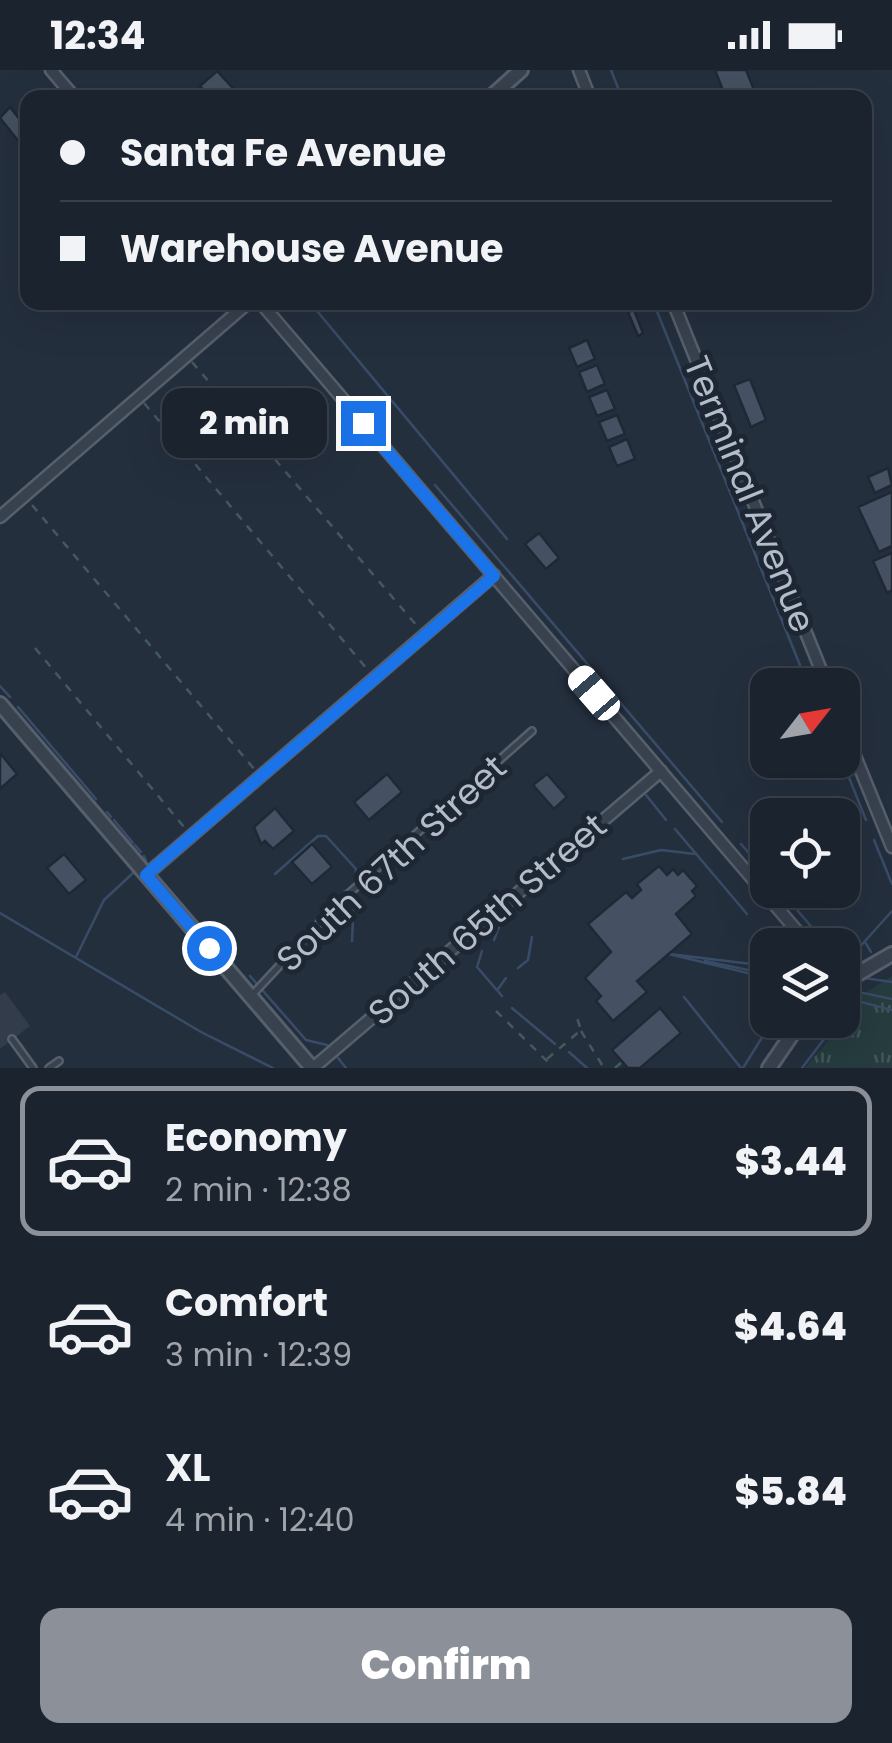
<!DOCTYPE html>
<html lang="en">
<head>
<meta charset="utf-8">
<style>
	:root { --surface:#1b232e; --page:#282f3a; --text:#f1f3f6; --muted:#a0a4aa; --line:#39404a; --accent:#8c9099 }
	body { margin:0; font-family:Poppins,sans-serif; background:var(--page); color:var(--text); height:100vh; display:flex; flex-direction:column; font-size:38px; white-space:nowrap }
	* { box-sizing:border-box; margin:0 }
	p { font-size:32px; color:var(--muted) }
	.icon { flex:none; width:55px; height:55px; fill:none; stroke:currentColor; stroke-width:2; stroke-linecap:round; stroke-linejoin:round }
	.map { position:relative; height:998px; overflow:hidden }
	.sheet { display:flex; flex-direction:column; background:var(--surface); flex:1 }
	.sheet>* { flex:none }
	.top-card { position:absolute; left:20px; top:20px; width:852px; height:220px; border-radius:20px; box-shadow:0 10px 40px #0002,0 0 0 2px var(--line); display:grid; align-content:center; height:220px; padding:0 40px; background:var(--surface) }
	.needle { width:65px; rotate:59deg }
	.fabs { position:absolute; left:750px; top:598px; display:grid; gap:20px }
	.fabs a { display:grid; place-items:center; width:110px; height:110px; border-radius:20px; background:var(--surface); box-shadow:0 10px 40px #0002,0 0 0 2px var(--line); font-size:50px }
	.end { position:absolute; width:45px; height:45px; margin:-22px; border:12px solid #1a73e8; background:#fff; box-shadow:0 0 0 5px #fff }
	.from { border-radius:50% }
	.bubble { position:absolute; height:70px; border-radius:20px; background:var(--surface); box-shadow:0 10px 40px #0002,0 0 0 2px var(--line); font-size:32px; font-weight:800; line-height:70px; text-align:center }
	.car { position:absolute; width:30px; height:60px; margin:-30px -15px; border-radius:12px; box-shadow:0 0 8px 2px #0007; background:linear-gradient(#fff 24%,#345 0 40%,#fff 0 76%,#345 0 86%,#fff 0) }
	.top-card b { display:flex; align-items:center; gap:35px; height:95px; font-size:38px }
	.top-card b+b { border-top:2px solid var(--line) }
	.top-card i { width:25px; height:25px; background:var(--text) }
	ul { padding:18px 0 0; list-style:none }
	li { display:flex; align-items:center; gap:30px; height:150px; margin:0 20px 15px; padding:0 20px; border:5px solid transparent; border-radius:20px }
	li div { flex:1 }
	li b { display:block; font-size:38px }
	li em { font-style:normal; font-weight:800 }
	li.active { border-color:var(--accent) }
	li>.icon { width:90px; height:90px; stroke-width:1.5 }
	.primary-button { display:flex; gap:20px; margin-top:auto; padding:20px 40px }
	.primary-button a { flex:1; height:115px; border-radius:20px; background:var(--accent); color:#fff; font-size:40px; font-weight:800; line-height:115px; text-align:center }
	.status { display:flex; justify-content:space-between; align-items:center; height:70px; padding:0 50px; background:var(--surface); direction:ltr }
	.status svg { height:28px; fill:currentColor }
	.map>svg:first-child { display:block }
</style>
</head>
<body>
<div class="status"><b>12:34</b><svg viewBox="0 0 49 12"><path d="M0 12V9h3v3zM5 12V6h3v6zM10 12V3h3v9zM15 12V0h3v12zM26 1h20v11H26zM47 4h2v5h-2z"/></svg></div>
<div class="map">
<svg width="892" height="998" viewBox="0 0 892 998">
	<defs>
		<pattern id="grass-tufts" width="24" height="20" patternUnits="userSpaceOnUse" patternTransform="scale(2.5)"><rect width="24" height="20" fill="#263c3f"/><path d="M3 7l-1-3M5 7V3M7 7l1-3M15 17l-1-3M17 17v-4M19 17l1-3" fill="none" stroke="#435659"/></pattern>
	</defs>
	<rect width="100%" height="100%" fill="#242f3e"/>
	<polygon fill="#323c4b" points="5,922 30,956 0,979 0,925"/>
	<polygon fill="url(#grass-tufts)" points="892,906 892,998 805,998 846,950 843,937"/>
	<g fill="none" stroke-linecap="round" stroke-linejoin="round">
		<g stroke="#394c67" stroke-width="2.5">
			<polyline points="611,0 622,28"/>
			<polyline points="522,28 544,20 562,28"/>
			<polyline points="654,234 808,615"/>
			<polyline points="312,235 507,469"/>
			<polyline points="435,415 722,752"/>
			<polyline points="0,616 10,627"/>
			<polyline points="18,637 96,729"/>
			<polyline points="842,690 866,750"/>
			<polyline points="646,725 666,750"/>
			<polyline points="107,742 111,747"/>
			<polyline points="114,750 133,773"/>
			<polyline points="675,759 747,844"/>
			<polyline points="874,770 892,814"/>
			<polyline points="741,774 768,805"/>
			<polyline points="135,775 141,782"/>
			<polyline points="144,786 146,791"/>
			<polyline points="623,789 661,780 695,784"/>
			<polyline points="275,804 318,766 326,766 356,799 356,806"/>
			<polyline points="780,820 827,875"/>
			<polyline points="0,843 201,962 273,998"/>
			<polyline points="761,859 774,875"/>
			<polyline points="494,870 500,854"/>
			<polyline points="352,871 354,830"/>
			<polyline points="865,872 871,882"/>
			<polyline points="482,881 477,897 502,926"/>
			<polyline points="76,887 104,830 133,803"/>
			<polyline points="848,890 892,841"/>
			<polyline points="705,891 768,904"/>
			<polyline points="768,896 669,884 768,908"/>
			<polyline points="518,898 528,890 532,867"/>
			<polyline points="250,906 306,970 327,975"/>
			<polyline points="864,908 892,912"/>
			<polyline points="498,919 506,908"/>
			<polyline points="844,919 892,929"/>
			<polyline points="684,927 741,998"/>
			<polyline points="842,927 892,940"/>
			<polyline points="512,938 555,974"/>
			<polyline points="569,982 587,998"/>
			<polyline points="338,988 346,998"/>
			<polyline points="743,998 773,950"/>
			<polyline points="802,998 844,943"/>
		</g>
	</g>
	<g fill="#455162" stroke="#1f2835" stroke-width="2.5">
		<polygon points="715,0 746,0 757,27 726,28"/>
		<polygon points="217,1 241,27 241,28 210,28 200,16"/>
		<polygon points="10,37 28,60 20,73 0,48"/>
		<polygon points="634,240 643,263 638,266 628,242"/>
		<polygon points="587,270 595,289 577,297 569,278"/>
		<polygon points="597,295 605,314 587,322 579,302"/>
		<polygon points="750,309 766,350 751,357 734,315"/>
		<polygon points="607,320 615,339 597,346 589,327"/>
		<polygon points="617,345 625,364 607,371 599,352"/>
		<polygon points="627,369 635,389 617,396 609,377"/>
		<polygon points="888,398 892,415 875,423 868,407"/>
		<polygon points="892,422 892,476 879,482 858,437"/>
		<polygon points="539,463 559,488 546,499 525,474"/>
		<polygon points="892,483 892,520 887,523 873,491"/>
		<polygon points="0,683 17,704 1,718 0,716"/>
		<polygon points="387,704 402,722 369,750 354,732"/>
		<polygon points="547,704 567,727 554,739 533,715"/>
		<polygon points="275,738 294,761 273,779 265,771 261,774 254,757"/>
		<polygon points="312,774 332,797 312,814 292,792"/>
		<polygon points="64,784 86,810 69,824 47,798"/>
		<polygon points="659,796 667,805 673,799 678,805 683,800 697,816 692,821 696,826 676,844 692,864 637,911 647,922 613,951 596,931 601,926 585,908 611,882 588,854 626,822 632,828 641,820 637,814"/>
		<polygon points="660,938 681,963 640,998 628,998 612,980"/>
	</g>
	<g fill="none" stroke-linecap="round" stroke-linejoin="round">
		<g stroke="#565f6c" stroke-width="10">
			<g id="service">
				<polyline points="253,924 337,834 532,661"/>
				<polyline points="12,969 33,998"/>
				<polyline points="49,998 59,991"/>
			</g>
		</g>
		<g stroke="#565f6c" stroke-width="15">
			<g id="minor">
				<polyline points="51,0 75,28"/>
				<polyline points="579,0 590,28"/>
				<polyline points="260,232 809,875"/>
				<polyline points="673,232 827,615"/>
				<polyline points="0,447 249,232"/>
				<polyline points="842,654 892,777"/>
				<polyline points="146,805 494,505"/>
				<polyline points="313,998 661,701"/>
			</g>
		</g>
		<g stroke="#565f6c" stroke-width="18">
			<g id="tertiary">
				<polyline points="490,28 521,0"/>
				<polyline points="0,634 312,998"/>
				<polyline points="842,913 892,884"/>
				<polyline points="769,998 802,950"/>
			</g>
		</g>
		<g stroke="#44595c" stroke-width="2.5" stroke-dasharray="8 8" stroke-linecap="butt">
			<polyline points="192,292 417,556"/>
			<polyline points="144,333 367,599"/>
			<polyline points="32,435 255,700"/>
			<polyline points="35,578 184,757"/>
			<polyline points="496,941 549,993"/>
			<polyline points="581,961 604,998"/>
			<polyline points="547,989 581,960 575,942"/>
			<polyline points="615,998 622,992"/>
		</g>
		<use href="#service" stroke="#38414e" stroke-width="5"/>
		<use href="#minor" stroke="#38414e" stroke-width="10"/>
		<use href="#tertiary" stroke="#38414e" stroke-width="12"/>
	</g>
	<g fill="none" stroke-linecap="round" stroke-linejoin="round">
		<polyline stroke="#1a73e8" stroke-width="12" points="209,878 146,805 494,506 363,353"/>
	</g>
	<g text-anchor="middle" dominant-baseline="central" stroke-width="10" stroke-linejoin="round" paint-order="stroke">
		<g font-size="35" fill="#b4bcc9" stroke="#1d2633">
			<text transform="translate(750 424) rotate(68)">Terminal Avenue</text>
			<text transform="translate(391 793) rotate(-43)">South 67th Street</text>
			<text transform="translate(487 849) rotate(-41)">South 65th Street</text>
		</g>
	</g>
</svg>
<div class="fabs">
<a><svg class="needle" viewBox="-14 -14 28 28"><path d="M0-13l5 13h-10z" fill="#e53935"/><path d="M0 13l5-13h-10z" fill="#a0a4aa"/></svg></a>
<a><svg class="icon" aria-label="locate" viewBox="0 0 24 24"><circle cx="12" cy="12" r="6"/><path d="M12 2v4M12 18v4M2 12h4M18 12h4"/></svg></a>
<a><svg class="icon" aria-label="layers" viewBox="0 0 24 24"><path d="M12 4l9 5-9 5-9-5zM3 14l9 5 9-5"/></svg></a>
</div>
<i class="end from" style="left:209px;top:878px"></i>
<i class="end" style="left:363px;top:353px"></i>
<div class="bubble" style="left:162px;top:318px;width:165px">2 min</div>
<i class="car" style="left:594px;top:623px;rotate:319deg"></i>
<div class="top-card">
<b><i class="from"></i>Santa Fe Avenue</b>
<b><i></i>Warehouse Avenue</b>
</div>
</div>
<section class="sheet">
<ul>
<li class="active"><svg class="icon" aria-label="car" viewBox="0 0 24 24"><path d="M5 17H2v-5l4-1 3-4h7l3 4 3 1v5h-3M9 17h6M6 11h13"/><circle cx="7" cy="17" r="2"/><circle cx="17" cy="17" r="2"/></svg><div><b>Economy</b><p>2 min · 12:38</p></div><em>$3.44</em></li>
<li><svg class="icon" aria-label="car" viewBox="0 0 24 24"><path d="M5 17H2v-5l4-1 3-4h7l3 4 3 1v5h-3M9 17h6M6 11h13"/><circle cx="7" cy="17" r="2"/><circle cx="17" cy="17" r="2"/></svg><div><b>Comfort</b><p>3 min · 12:39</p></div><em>$4.64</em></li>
<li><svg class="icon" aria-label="car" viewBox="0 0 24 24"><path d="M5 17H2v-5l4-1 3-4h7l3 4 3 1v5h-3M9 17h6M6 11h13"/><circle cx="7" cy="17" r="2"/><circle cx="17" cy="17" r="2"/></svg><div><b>XL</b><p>4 min · 12:40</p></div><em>$5.84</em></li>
</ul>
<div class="primary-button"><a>Confirm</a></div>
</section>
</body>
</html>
